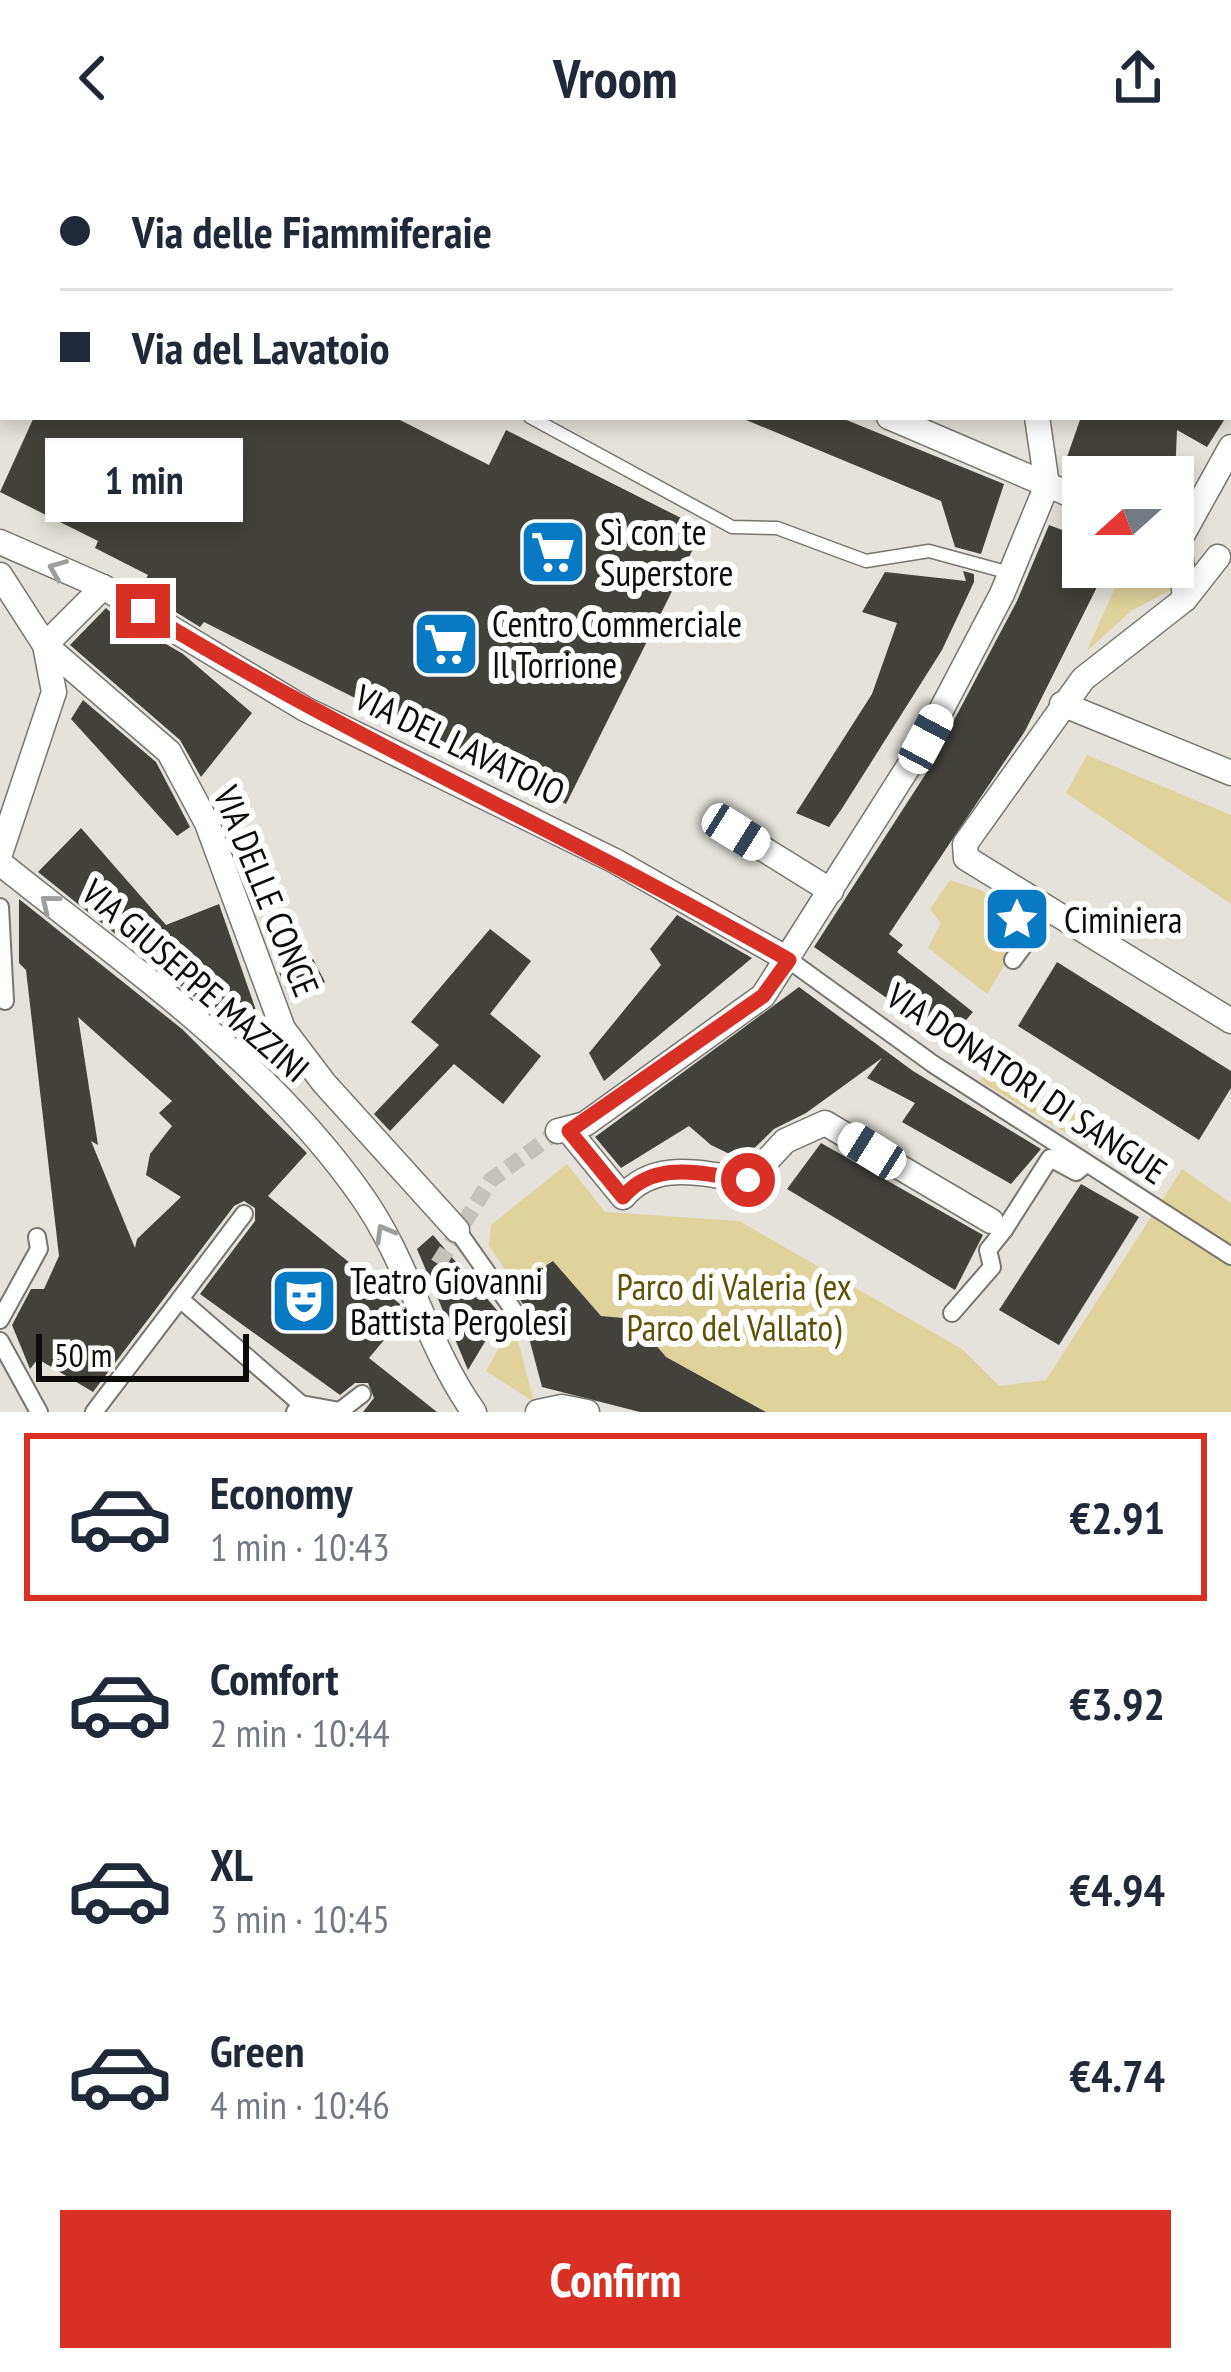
<!DOCTYPE html>
<html lang="en">
<head>
<meta charset="utf-8">
<style>
	:root { --surface:#fff; --page:#f6f6f7; --text:#1f2937; --muted:#747a83; --line:#e0e1e3; --accent:#d93025 }
	body { margin:0; font-family:"PT Sans Narrow",sans-serif; background:var(--page); color:var(--text); height:100vh; display:flex; flex-direction:column; font-size:45px; white-space:nowrap }
	* { box-sizing:border-box; margin:0 }
	p { font-size:39px; color:var(--muted) }
	.icon { flex:none; width:66px; height:66px; fill:none; stroke:currentColor; stroke-width:2; stroke-linecap:round; stroke-linejoin:round }
	.map { position:relative; height:1256px; overflow:hidden }
	.drawer { display:flex; flex-direction:column; background:var(--surface); flex:1 }
	.drawer>* { flex:none }
	.banner { position:absolute; left:0px; top:0px; width:1233px; height:264px; box-shadow:0 6px 18px #0003; display:grid; align-content:center; height:264px; padding:0 60px; background:var(--surface) }
	.needle { width:78px; rotate:249deg }
	.buttons { position:absolute; left:1062px; top:300px; display:grid; gap:24px }
	.buttons a { display:grid; place-items:center; width:132px; height:132px; border-radius:0px; background:var(--surface); box-shadow:0 6px 18px #0003; font-size:60px }
	.scale { position:absolute; left:36px; bottom:30px; width:213px; box-sizing:border-box; padding-left:12px; border:6px solid #0d0c0a; border-top:0; font-size:33px; line-height:42px; white-space:nowrap; color:#0d0c0a; -webkit-text-stroke:9px #fff; paint-order:stroke }
	.end { position:absolute; width:54px; height:54px; margin:-27px; border:15px solid #d93025; background:#fff; box-shadow:0 0 0 6px #fff }
	.from { border-radius:50% }
	.bubble { position:absolute; height:84px; border-radius:0px; background:var(--surface); box-shadow:0 6px 18px #0003; font-size:39px; font-weight:600; line-height:84px; text-align:center }
	.car { position:absolute; width:36px; height:72px; margin:-36px -18px; border-radius:15px; box-shadow:0 0 9px 3px #0007; background:linear-gradient(#fff 24%,#345 0 40%,#fff 0 76%,#345 0 86%,#fff 0) }
	.banner b { display:flex; align-items:center; gap:42px; height:114px; font-size:45px }
	.banner b+b { border-top:3px solid var(--line) }
	.banner i { width:30px; height:30px; background:var(--text) }
	ul { padding:21px 0 0; list-style:none }
	li { display:flex; align-items:center; gap:36px; height:168px; margin:0 24px 18px; padding:0 36px; border:6px solid transparent; border-radius:0px }
	li div { flex:1 }
	li b { display:block; font-size:45px }
	li em { font-style:normal; font-weight:600 }
	li.on { border-color:var(--accent) }
	li>.icon { width:108px; height:108px; stroke-width:1.5 }
	.cta { display:flex; gap:24px; margin-top:auto; padding:24px 60px }
	.cta a { flex:1; height:138px; border-radius:0px; background:var(--accent); color:#fff; font-size:48px; font-weight:600; line-height:138px; text-align:center }
	header { display:flex; justify-content:space-between; align-items:center; height:156px; padding:0 60px; background:var(--surface); font-size:54px; font-weight:600 }
	.map>svg:first-child { display:block }
</style>
</head>
<body>
<header><svg class="icon" aria-label="back" viewBox="0 0 24 24"><path d="M15 5l-7 7 7 7"/></svg>Vroom<svg class="icon" aria-label="share" viewBox="0 0 24 24"><path d="M12 15V3M7 8l5-5 5 5M5 13v7h14v-7"/></svg></header>
<div class="map">
<svg width="1231" height="1256" viewBox="0 0 1231 1256">
	<rect width="100%" height="100%" fill="#e4e2da"/>
	<g fill="#dfd39b">
		<polygon points="1124,411 1166,411 1174,432 1131,455 1087,495"/>
		<polygon points="1087,599 1231,659 1231,748 1066,637"/>
		<polygon points="950,724 980,734 1030,767 987,838 928,792 941,767 930,753"/>
		<polygon points="992,904 1154,1000 1138,1020 980,925"/>
		<polygon points="567,1008 605,1056 739,1065 962,1193 999,1230 1046,1224 1182,1013 1231,1047 1231,1256 766,1256 666,1201 633,1163 601,1160 553,1106 515,1129 489,1089 491,1069"/>
		<polygon points="513,1166 534,1246 486,1215"/>
	</g>
	<g fill="#42413b" fill-rule="evenodd">
		<polygon points="34,261 394,261 489,309 506,274 703,373 566,648 204,466 200,471 140,434 148,419 95,392 98,385 0,336"/>
		<polygon points="739,261 839,261 1004,328 981,398 955,391 941,345"/>
		<polygon points="1081,261 1226,261 1207,291 1177,274 1175,321 1110,321 1067,301"/>
		<polygon points="1049,369 1083,382 1083,411 1107,411 1025,575 889,778 903,789 897,796 973,856 948,885 814,791 925,619 1017,445"/>
		<polygon points="963,415 974,418 974,426 942,494 841,654 829,671 796,657 872,538 897,467 862,456 885,416 966,425"/>
		<polygon points="106,452 124,468 125,464 183,498 252,557 201,621 180,584 70,489"/>
		<polygon points="83,544 156,606 190,671 177,680 71,563"/>
		<polygon points="81,672 166,769 219,748 258,860 280,897 269,908 203,848 38,716"/>
		<path d="M 19,743 L 182,873 L 307,997 L 268,1040 L 400,1148 L 405,1159 L 369,1202 L 437,1256 L 363,1256 L 374,1242 L 368,1227 L 355,1227 L 340,1239 L 200,1138 L 255,1065 L 255,1052 L 244,1045 L 234,1050 L 93,1236 L 38,1203 L 30,1213 L 12,1169 L 31,1133 L 44,1133 L 59,1100 L 26,814 L 19,807 ZM 78,861 L 172,945 L 159,957 L 172,970 L 150,998 L 146,1019 L 181,1041 L 137,1083 L 135,1092 L 91,985 L 98,989 Z"/>
		<polygon points="677,759 752,802 604,925 589,897 661,809 650,793"/>
		<polygon points="490,773 531,805 490,858 541,900 503,948 454,908 390,975 374,958 439,889 411,866"/>
		<polygon points="311,799 325,826 290,844 279,816"/>
		<polygon points="1057,806 1231,915 1231,932 1199,984 1018,870"/>
		<polygon points="799,831 913,915 1041,993 1011,1028 902,966 915,947 867,922 882,902 806,957 774,973 742,1004 711,989 689,970 621,1012 595,981"/>
		<polygon points="821,987 983,1079 955,1134 787,1033"/>
		<polygon points="1081,1028 1139,1061 1059,1189 999,1154"/>
		<polygon points="433,1079 501,1159 468,1214 417,1093"/>
		<polygon points="553,1105 601,1160 634,1163 666,1201 766,1256 640,1256 542,1231 524,1163 526,1153 512,1131"/>
	</g>
	<g fill="none" stroke-linecap="round" stroke-linejoin="round">
		<polyline stroke="#c4c2bb" stroke-width="16" stroke-dasharray="16 8" stroke-linecap="butt" points="438,1108 491,1024 558,975"/>
		<g stroke="#77756e" stroke-width="15">
			<polyline id="service" points="530,261 732,371 777,372 866,405 929,395 1010,417"/>
		</g>
		<g stroke="#77756e" stroke-width="20">
			<g id="pedestrian">
				<polyline points="0,751 5,845"/>
				<polyline points="789,804 933,908 1231,1100"/>
				<polyline points="1013,804 1049,755"/>
				<polyline points="991,1065 1004,1074 1050,1002 1076,1016 1085,1009"/>
				<polyline points="457,1074 514,1155"/>
				<polyline points="180,1143 244,1058"/>
				<polyline points="952,1157 992,1111 988,1094 1004,1074"/>
				<polyline points="0,1164 39,1093 37,1081"/>
				<polyline points="0,1185 39,1256"/>
				<polyline points="301,1248 340,1255 362,1238"/>
				<polyline points="94,1256 180,1143 301,1248 295,1256"/>
			</g>
		</g>
		<g stroke="#77756e" stroke-width="27">
			<g id="minor">
				<polyline points="202,0 211,3"/>
				<polyline points="389,3 390,0"/>
				<polyline points="576,3 577,0"/>
				<polyline points="848,3 850,0"/>
				<polyline points="1147,3 1149,0"/>
				<polyline points="889,261 1083,344"/>
				<polyline points="1037,261 1047,329"/>
				<polyline points="0,386 103,431 305,553 615,705 789,804"/>
				<polyline points="1218,401 1185,443 1083,523 965,688 966,702 1231,865"/>
				<polyline points="0,419 45,489 54,536 0,698"/>
				<polyline points="103,431 45,489 169,596 207,667 283,873 324,927 457,1074"/>
				<polyline points="1185,443 1179,385 1231,291"/>
				<polyline points="1062,548 1231,617"/>
				<polyline points="736,676 831,735"/>
				<path d="M 0,707 C 127,809 266,904 361,1039 C 409,1106 426,1189 474,1256"/>
				<polyline points="558,975 585,968 763,840 926,583 1002,438 1047,329"/>
				<path d="M 569,975 L 623,1041 C 656,1002 704,1019 749,1024 L 785,985 L 825,967 L 991,1065"/>
				<polyline points="538,1256 562,1251 587,1256"/>
			</g>
		</g>
		<g stroke="#77756e" stroke-width="36">
			<polyline id="secondary" points="1217,0 1223,3"/>
		</g>
		<use href="#service" stroke="#fff" stroke-width="12"/>
		<use href="#pedestrian" stroke="#fff" stroke-width="16"/>
		<use href="#minor" stroke="#fff" stroke-width="24"/>
		<use href="#secondary" stroke="#eee8ce" stroke-width="33"/>
	</g>
	<defs><path id="oneway-chevron" d="M-2-3.5L2.5 0L-2 3.5" fill="none" stroke-width="1.6" stroke-linecap="round" stroke-linejoin="round" transform="scale(3)"/></defs>
	<g stroke="#9e9e9d">
		<use href="#oneway-chevron" transform="translate(57 413) rotate(-158)"/>
		<use href="#oneway-chevron" transform="translate(49 747) rotate(-141)"/>
		<use href="#oneway-chevron" transform="translate(384 1077) rotate(-120)"/>
	</g>
	<g fill="none" stroke-linecap="round" stroke-linejoin="round">
		<path stroke="#d93025" stroke-width="15" d="M 143,455 C 352,583 576,683 789,804 L 763,840 L 569,975 L 623,1041 C 656,1002 704,1019 748,1024"/>
	</g>
	<defs>
		<g id="supermarket-square" transform="scale(3.45)"><rect x="-9" y="-9" width="18" height="18" rx="4" fill="#0879c3" stroke="#fff"/><path d="M-6-5.5h2.5l.6 2H6L4.5 2H-2.5L-4.4-4H-6ZM-1.5 3.2a1.3 1.3 0 1 0 .1 0ZM3 3.2a1.3 1.3 0 1 0 .1 0Z" fill="#fff"/></g>
		<g id="sight-square" transform="scale(3.45)"><rect x="-9" y="-9" width="18" height="18" rx="4" fill="#0879c3" stroke="#fff"/><path d="M0-6L1.8-2.2L6-1.7L2.9 1.2L3.7 5.4L0 3.3L-3.7 5.4L-2.9 1.2L-6-1.7L-1.8-2.2Z" fill="#fff"/></g>
		<g id="theatre-square" transform="scale(3.45)"><rect x="-9" y="-9" width="18" height="18" rx="4" fill="#0879c3" stroke="#fff"/><path d="M-5-5.5Q0-4 5-5.5V0Q5 5 0 6Q-5 5-5 0ZM-3.3-2.5H-1v1.5H-3.3ZM1-2.5H3.3v1.5H1ZM-2.8 1Q0 5.5 2.8 1Z" fill="#fff"/></g>
	</defs>
	<g fill-rule="evenodd">
		<use href="#supermarket-square" x="553" y="396"/>
		<use href="#supermarket-square" x="446" y="488"/>
		<use href="#sight-square" x="1017" y="763"/>
		<use href="#theatre-square" x="304" y="1145"/>
	</g>
	<g text-anchor="middle" dominant-baseline="central" stroke-width="12" stroke-linejoin="round" paint-order="stroke">
		<g font-size="36" fill="#0d0c0a" stroke="#fff" text-anchor="start">
			<text x="600" y="375">Sì con te<tspan x="600" dy="41">Superstore</tspan></text>
			<text x="492" y="467">Centro Commerciale<tspan x="492" dy="41">Il Torrione</tspan></text>
			<text x="1064" y="763">Ciminiera</text>
			<text x="350" y="1124">Teatro Giovanni<tspan x="350" dy="41">Battista Pergolesi</tspan></text>
		</g>
		<g font-size="36" fill="#0d0c0a" stroke="#fff">
			<text transform="translate(460 588) rotate(26)">VIA DEL LAVATOIO</text>
			<text transform="translate(267 735) rotate(68)">VIA DELLE CONCE</text>
			<text transform="translate(196 824) rotate(41)">VIA GIUSEPPE MAZZINI</text>
			<text transform="translate(1027 927) rotate(34)">VIA DONATORI DI SANGUE</text>
		</g>
		<g font-size="36" fill="#5f5105" stroke="#fff">
			<text x="734" y="1130">Parco di Valeria (ex<tspan x="734" dy="41">Parco del Vallato)</tspan></text>
		</g>
	</g>
</svg>
<div class="buttons">
<a><svg class="needle" viewBox="-14 -14 28 28"><path d="M0-13l5 13h-10z" fill="#e53935"/><path d="M0 13l5-13h-10z" fill="#747a83"/></svg></a>
</div>
<div class="scale">50 m</div>
<i class="end from" style="left:748px;top:1024px"></i>
<i class="end" style="left:143px;top:455px"></i>
<div class="bubble" style="left:45px;top:282px;width:198px">1 min</div>
<i class="car" style="left:926px;top:583px;rotate:28deg"></i>
<i class="car" style="left:736px;top:676px;rotate:122deg"></i>
<i class="car" style="left:872px;top:995px;rotate:302deg"></i>
<div class="banner">
<b><i class="from"></i>Via delle Fiammiferaie</b>
<b><i></i>Via del Lavatoio</b>
</div>
</div>
<section class="drawer">
<ul>
<li class="on"><svg class="icon" aria-label="car" viewBox="0 0 24 24"><path d="M5 17H2v-5l4-1 3-4h7l3 4 3 1v5h-3M9 17h6M6 11h13"/><circle cx="7" cy="17" r="2"/><circle cx="17" cy="17" r="2"/></svg><div><b>Economy</b><p>1 min · 10:43</p></div><em>€2.91</em></li>
<li><svg class="icon" aria-label="car" viewBox="0 0 24 24"><path d="M5 17H2v-5l4-1 3-4h7l3 4 3 1v5h-3M9 17h6M6 11h13"/><circle cx="7" cy="17" r="2"/><circle cx="17" cy="17" r="2"/></svg><div><b>Comfort</b><p>2 min · 10:44</p></div><em>€3.92</em></li>
<li><svg class="icon" aria-label="car" viewBox="0 0 24 24"><path d="M5 17H2v-5l4-1 3-4h7l3 4 3 1v5h-3M9 17h6M6 11h13"/><circle cx="7" cy="17" r="2"/><circle cx="17" cy="17" r="2"/></svg><div><b>XL</b><p>3 min · 10:45</p></div><em>€4.94</em></li>
<li><svg class="icon" aria-label="car" viewBox="0 0 24 24"><path d="M5 17H2v-5l4-1 3-4h7l3 4 3 1v5h-3M9 17h6M6 11h13"/><circle cx="7" cy="17" r="2"/><circle cx="17" cy="17" r="2"/></svg><div><b>Green</b><p>4 min · 10:46</p></div><em>€4.74</em></li>
</ul>
<div class="cta"><a>Confirm</a></div>
</section>
</body>
</html>
